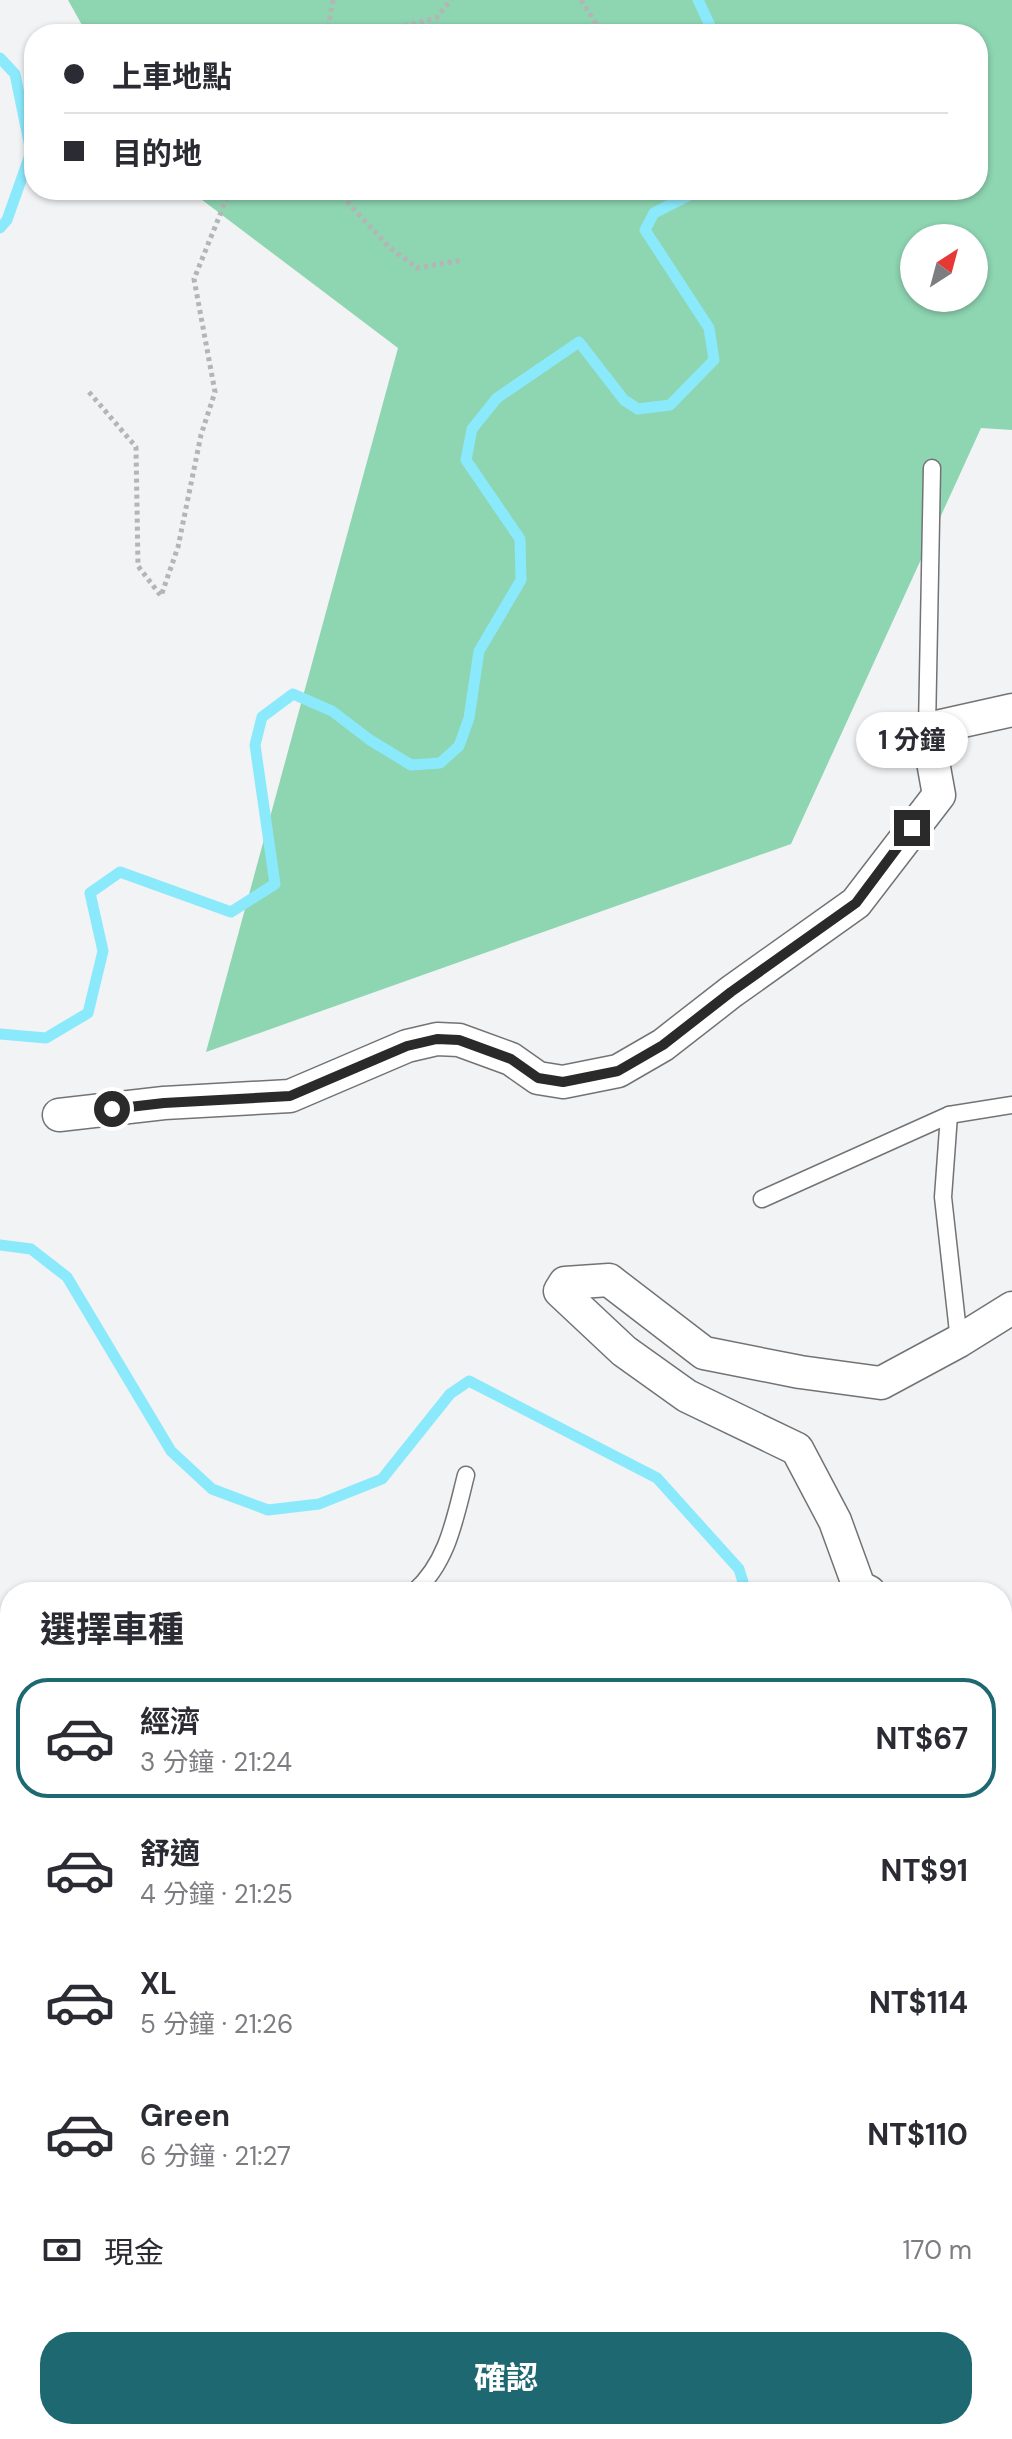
<!DOCTYPE html>
<html lang="zh-TW">
<head>
<meta charset="utf-8">
<style>
	:root { --surface:#fff; --page:#f2f2f3; --text:#2b2b33; --muted:#7c7c81; --line:#e1e1e2; --accent:#1d6871 }
	body { margin:0; font-family:"DM Sans","Noto Sans TC",sans-serif; background:var(--page); color:var(--text); height:100vh; display:flex; flex-direction:column; font-size:30px; white-space:nowrap }
	* { box-sizing:border-box; margin:0 }
	p { font-size:26px; color:var(--muted) }
	.icon { flex:none; width:44px; height:44px; fill:none; stroke:currentColor; stroke-width:2; stroke-linecap:round; stroke-linejoin:round }
	.map { position:relative; flex:1; overflow:hidden }
	.drawer { position:absolute; left:0px; top:1582px; width:1012px; height:858px; display:flex; flex-direction:column; background:var(--surface); border-radius:32px 32px 0 0; box-shadow:0 2px 6px #0004 }
	.drawer>* { flex:none }
	.guide { position:absolute; left:24px; top:24px; width:964px; height:176px; border-radius:32px; box-shadow:0 2px 6px #0004; display:grid; align-content:center; height:176px; padding:0 40px; background:var(--surface) }
	.needle { width:52px; rotate:36deg }
	.tools { position:absolute; left:900px; top:224px; display:grid; gap:16px }
	.tools a { display:grid; place-items:center; width:88px; height:88px; border-radius:50%; background:var(--surface); box-shadow:0 2px 6px #0004; font-size:40px }
	.end { position:absolute; width:36px; height:36px; margin:-18px; border:10px solid #2a2a2b; background:#fff; box-shadow:0 0 0 4px #fff }
	.from { border-radius:50% }
	.bubble { position:absolute; height:56px; border-radius:28px; background:var(--surface); box-shadow:0 2px 6px #0004; font-size:26px; font-weight:700; line-height:56px; text-align:center }
	.guide b { display:flex; align-items:center; gap:28px; height:76px; font-size:30px }
	.guide b+b { border-top:2px solid var(--line) }
	.guide i { width:20px; height:20px; background:var(--text) }
	ul { padding:0; list-style:none }
	li { display:flex; align-items:center; gap:24px; height:120px; margin:0 16px 12px; padding:0 24px; border:4px solid transparent; border-radius:32px }
	li div { flex:1 }
	li b { display:block; font-size:30px }
	li em { font-style:normal; font-weight:700 }
	li.current { border-color:var(--accent) }
	li>.icon { width:72px; height:72px; stroke-width:1.5 }
	h2 { padding:0 40px; font-size:36px; line-height:96px }
	.pay { display:flex; align-items:center; gap:20px; height:88px; padding:0 40px; font-size:30px }
	.pay p { margin-inline-start:auto }
	.action { display:flex; gap:16px; margin-top:auto; padding:16px 40px }
	.action a { flex:1; height:92px; border-radius:32px; background:var(--accent); color:#fff; font-size:32px; font-weight:700; line-height:92px; text-align:center }
	.map>svg:first-child { display:block }
</style>
</head>
<body>
<div class="map">
<svg width="1012" height="2439" viewBox="0 0 1012 2439">
	<rect width="100%" height="100%" fill="#f1f3f5"/>
	<path fill="#8ed5b2" fill-rule="evenodd" d="M 68,0 L 1012,0 L 1012,430 L 981,428 L 791,844 L 206,1052 L 398,348 L 189,190 L 978,190 L 978,34 L 87,34 ZM 914,238 L 974,238 L 974,298 L 914,298 Z"/>
	<g fill="none" stroke-linecap="round" stroke-linejoin="round">
		<g stroke="#8be9fc" stroke-width="11">
			<polyline points="698,0 714,34"/>
			<polyline points="0,58 15,74 31,152 7,220 0,228"/>
			<polyline points="0,1034 46,1038 88,1013 103,951 90,893 120,872 231,912 275,884 255,745 262,717 293,694 332,711 370,740 411,765 440,763 459,746 469,718 479,651 521,580 520,539 466,460 472,429 497,398 579,342 624,400 638,409 670,405 714,360 709,328 645,230 654,213 699,190"/>
			<polyline points="0,1245 31,1249 67,1277 171,1451 212,1489 268,1510 319,1504 382,1479 450,1394 469,1381 657,1478 739,1569 746,1592"/>
			<polyline points="1002,1863 1012,1837"/>
			<polyline points="1002,1914 1012,1928"/>
			<polyline points="1012,1932 1006,2007 1012,2018"/>
		</g>
		<g stroke="#717375" stroke-width="19">
			<g id="service">
				<polyline points="927,729 932,468"/>
				<polyline points="949,1115 943,1197 959,1341"/>
				<polyline points="762,1199 949,1115 1012,1105"/>
				<path d="M 414,1592 C 448,1562 455,1518 466,1475"/>
				<polyline points="0,1890 10,1876"/>
				<polyline points="0,2115 10,2131"/>
				<polyline points="0,2187 10,2179"/>
				<polyline points="1002,2283 1012,2284"/>
				<polyline points="0,2375 10,2363"/>
				<polyline points="978,2430 979,2439"/>
				<polyline points="149,2439 156,2430"/>
			</g>
		</g>
		<g stroke="#717375" stroke-width="35">
			<g id="minor">
				<polyline points="59,1115 164,1103 290,1096 407,1046 437,1039 459,1040 511,1059 538,1078 563,1082 618,1071 663,1045 731,992 856,903 939,795 927,729 1012,710"/>
				<polyline points="869,1592 859,1587 835,1521 797,1449 687,1396 624,1351 560,1291 565,1283 609,1280 704,1353 800,1372 881,1383 959,1341 1012,1308"/>
				<polyline points="1002,1676 1012,1643"/>
				<polyline points="1002,1779 1012,1779"/>
			</g>
		</g>
		<g stroke="#b3b5b6" stroke-width="5" stroke-dasharray="4 4" stroke-linecap="butt">
			<polyline points="333,0 328,27 392,29 436,18 451,0"/>
			<polyline points="581,0 603,34"/>
			<polyline points="324,34 328,27"/>
			<polyline points="336,190 388,246 417,268 462,260"/>
			<polyline points="89,392 136,447 138,566 161,596 178,547 201,435 215,392 194,279 230,190"/>
		</g>
		<use href="#service" stroke="#fff" stroke-width="16"/>
		<use href="#minor" stroke="#fff" stroke-width="32"/>
	</g>
	<g fill="none" stroke-linecap="round" stroke-linejoin="round">
		<polyline stroke="#2a2a2b" stroke-width="10" points="112,1109 164,1103 290,1096 407,1046 437,1039 459,1040 511,1059 538,1078 563,1082 618,1071 663,1045 731,992 856,903 912,828"/>
	</g>
</svg>
<div class="tools">
<a><svg class="needle" viewBox="-14 -14 28 28"><path d="M0-13l5 13h-10z" fill="#e53935"/><path d="M0 13l5-13h-10z" fill="#7c7c81"/></svg></a>
</div>
<i class="end from" style="left:112px;top:1109px"></i>
<i class="end" style="left:912px;top:828px"></i>
<div class="bubble" style="left:856px;top:712px;width:112px">1 分鐘</div>
<div class="guide">
<b><i class="from"></i>上車地點</b>
<b><i></i>目的地</b>
</div>
<section class="drawer">
<h2>選擇車種</h2>
<ul>
<li class="current"><svg class="icon" aria-label="car" viewBox="0 0 24 24"><path d="M5 17H2v-5l4-1 3-4h7l3 4 3 1v5h-3M9 17h6M6 11h13"/><circle cx="7" cy="17" r="2"/><circle cx="17" cy="17" r="2"/></svg><div><b>經濟</b><p>3 分鐘 · 21:24</p></div><em>NT$67</em></li>
<li><svg class="icon" aria-label="car" viewBox="0 0 24 24"><path d="M5 17H2v-5l4-1 3-4h7l3 4 3 1v5h-3M9 17h6M6 11h13"/><circle cx="7" cy="17" r="2"/><circle cx="17" cy="17" r="2"/></svg><div><b>舒適</b><p>4 分鐘 · 21:25</p></div><em>NT$91</em></li>
<li><svg class="icon" aria-label="car" viewBox="0 0 24 24"><path d="M5 17H2v-5l4-1 3-4h7l3 4 3 1v5h-3M9 17h6M6 11h13"/><circle cx="7" cy="17" r="2"/><circle cx="17" cy="17" r="2"/></svg><div><b>XL</b><p>5 分鐘 · 21:26</p></div><em>NT$114</em></li>
<li><svg class="icon" aria-label="car" viewBox="0 0 24 24"><path d="M5 17H2v-5l4-1 3-4h7l3 4 3 1v5h-3M9 17h6M6 11h13"/><circle cx="7" cy="17" r="2"/><circle cx="17" cy="17" r="2"/></svg><div><b>Green</b><p>6 分鐘 · 21:27</p></div><em>NT$110</em></li>
</ul>
<div class="pay"><svg class="icon" aria-label="cash" viewBox="0 0 24 24"><path d="M3 7h18v10H3z"/><circle cx="12" cy="12" r="2"/></svg>現金<p>170 m</p></div>
<div class="action"><a>確認</a></div>
</section>
</div>
</body>
</html>
